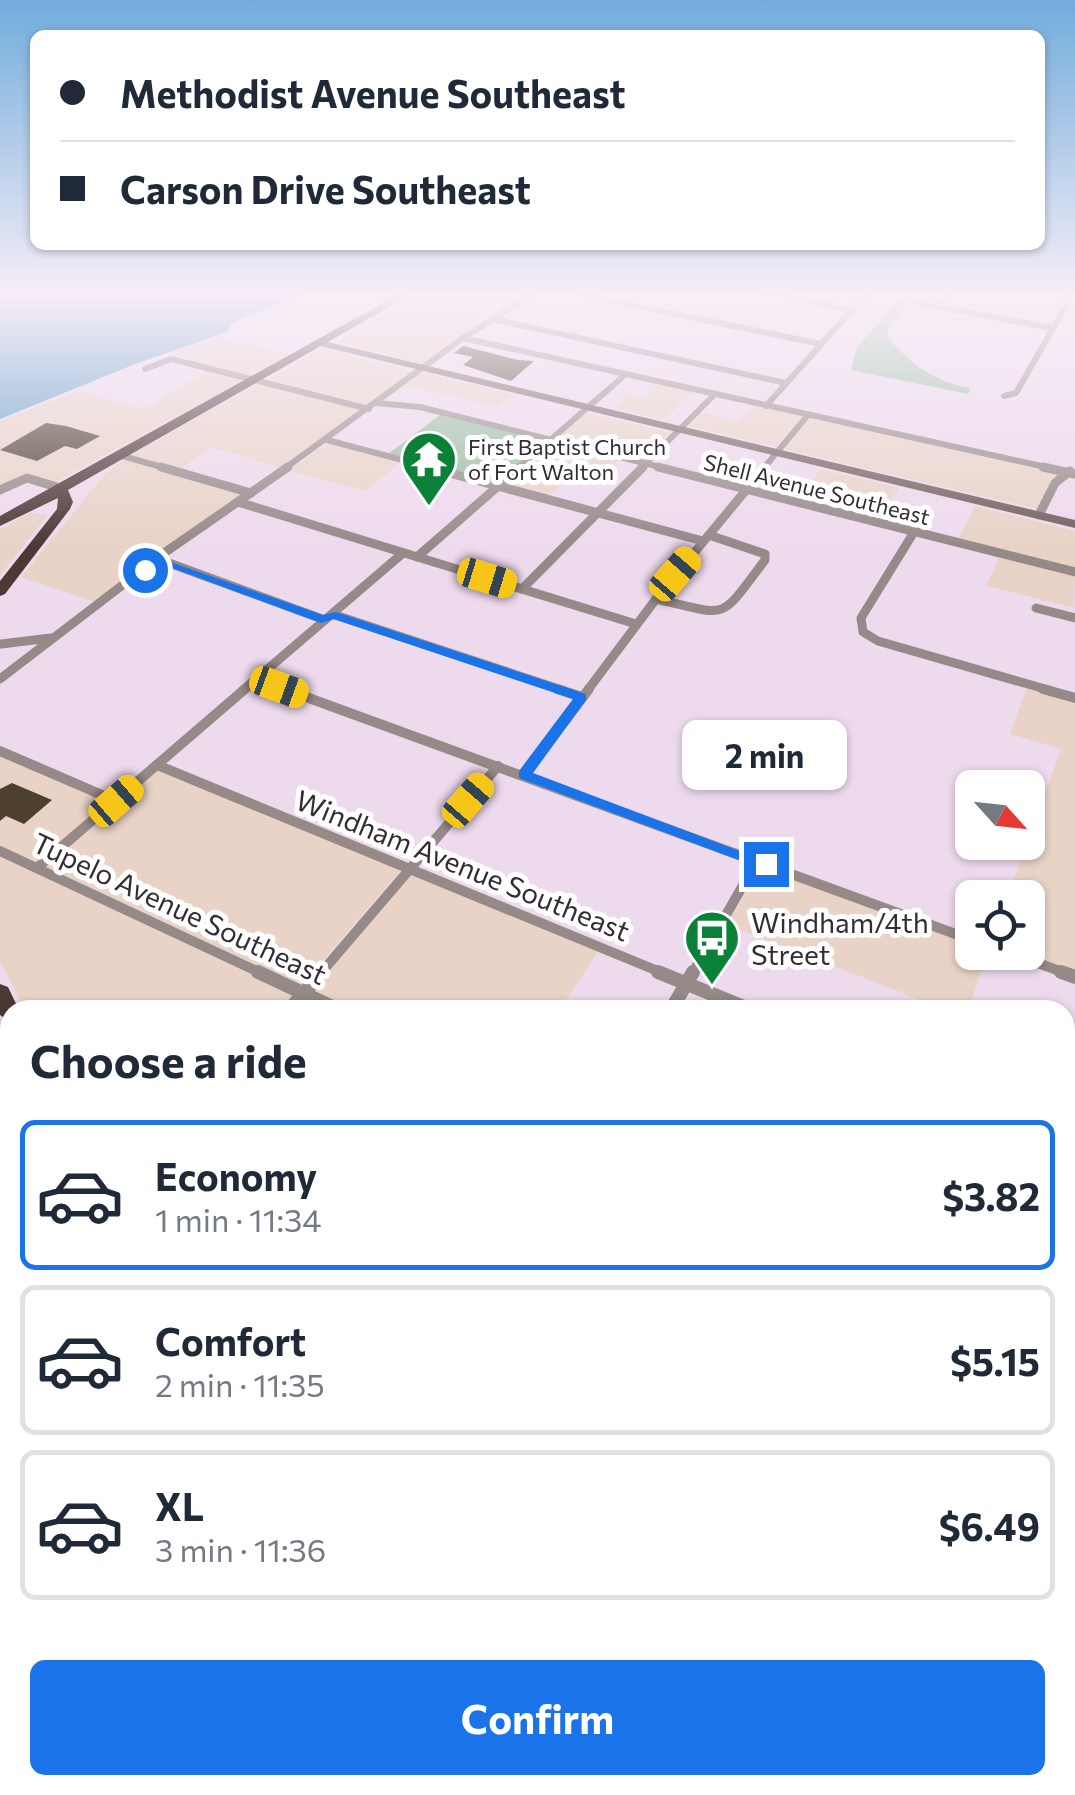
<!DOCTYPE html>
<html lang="en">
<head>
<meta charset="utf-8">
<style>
	:root { --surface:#fff; --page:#f6f6f7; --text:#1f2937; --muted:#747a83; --line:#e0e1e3; --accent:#1a73e8 }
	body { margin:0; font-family:Commissioner,sans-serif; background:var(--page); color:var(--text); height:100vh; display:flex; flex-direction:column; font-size:38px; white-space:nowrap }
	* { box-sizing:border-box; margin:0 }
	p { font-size:32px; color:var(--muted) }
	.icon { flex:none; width:55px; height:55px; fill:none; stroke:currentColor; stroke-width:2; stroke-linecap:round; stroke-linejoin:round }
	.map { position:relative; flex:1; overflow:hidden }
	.drawer { position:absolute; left:0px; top:1000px; width:1075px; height:795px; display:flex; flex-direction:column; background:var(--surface); border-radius:30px 30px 0 0; box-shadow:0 2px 8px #0004 }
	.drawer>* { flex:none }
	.hud { position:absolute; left:30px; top:30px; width:1015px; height:220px; border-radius:15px; box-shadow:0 2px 8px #0004; display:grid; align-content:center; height:220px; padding:0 30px; background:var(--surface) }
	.needle { width:65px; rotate:117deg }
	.buttons { position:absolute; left:955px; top:770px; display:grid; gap:20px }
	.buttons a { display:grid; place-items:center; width:90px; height:90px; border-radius:15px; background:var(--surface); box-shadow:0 2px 8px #0004; font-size:50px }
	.end { position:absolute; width:45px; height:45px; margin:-22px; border:12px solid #1a73e8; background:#fff; box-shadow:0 0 0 5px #fff }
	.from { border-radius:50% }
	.bubble { position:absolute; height:70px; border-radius:15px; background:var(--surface); box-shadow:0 2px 8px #0004; font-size:32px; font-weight:700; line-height:70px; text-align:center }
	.car { position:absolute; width:30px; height:60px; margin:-30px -15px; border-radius:12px; box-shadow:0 0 8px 2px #0007; background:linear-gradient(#f5c518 24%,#345 0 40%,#f5c518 0 76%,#345 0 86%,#f5c518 0) }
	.hud b { display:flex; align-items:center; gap:35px; height:95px; font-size:38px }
	.hud b+b { border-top:2px solid var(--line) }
	.hud i { width:25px; height:25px; background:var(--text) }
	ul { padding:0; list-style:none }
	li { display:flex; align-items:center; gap:30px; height:150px; margin:0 20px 15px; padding:0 10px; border:5px solid var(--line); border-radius:15px }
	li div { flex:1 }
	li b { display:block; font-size:38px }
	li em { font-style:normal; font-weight:700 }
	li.active { border-color:var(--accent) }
	li>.icon { width:90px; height:90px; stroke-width:1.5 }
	h2 { padding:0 30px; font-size:45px; line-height:120px }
	.action { display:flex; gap:20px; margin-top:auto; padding:20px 30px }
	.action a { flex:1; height:115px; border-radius:15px; background:var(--accent); color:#fff; font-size:40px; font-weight:700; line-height:115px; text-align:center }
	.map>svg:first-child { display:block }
</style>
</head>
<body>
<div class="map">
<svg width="1075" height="1795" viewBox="0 0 1075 1795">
	<rect width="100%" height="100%" fill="#eedaed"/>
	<g fill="#e9d3c7">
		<polygon points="418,294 528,294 423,364 337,342"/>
		<polygon points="217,337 289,354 248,377 170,353"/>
		<polygon points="322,349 328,350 413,371 367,407 264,381"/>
		<polygon points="208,370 244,379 53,483 36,478 0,487 0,421 78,391 145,409"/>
		<polygon points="420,372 514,395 499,407 406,385 381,402"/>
		<polygon points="259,383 364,410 282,468 212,447 178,470 130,456"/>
		<polygon points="660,383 693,391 663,420 613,408 628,394 644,398"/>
		<polygon points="754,405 803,416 776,447 688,426 702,412 739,421"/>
		<polygon points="586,413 672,433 643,461 555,439"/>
		<polygon points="811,417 1060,473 1050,482 1037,509 784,449"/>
		<polygon points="552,442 620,459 599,480 574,474 547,497 503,486"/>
		<polygon points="328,443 401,462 365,491 289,470"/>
		<polygon points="125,459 245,494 98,603 21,577 106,473"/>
		<polygon points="821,469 899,488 890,501 810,484"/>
		<polygon points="975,506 1075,531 1075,570 957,541"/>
		<polygon points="31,512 47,516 0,575 0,529"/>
		<polygon points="1000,556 1075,574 1074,608 986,586"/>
		<polygon points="1027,687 1075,700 1075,973 1019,953 1028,952 1028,898 1007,898 1061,749 1010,734"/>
		<polygon points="0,755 108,802 36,863 0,846"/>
		<polygon points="158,770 401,870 301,986 46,867"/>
		<polygon points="0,856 294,995 281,1010 25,1010 0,961"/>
		<polygon points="761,866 972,944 972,952 987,953 968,1010 946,1010 727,924"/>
		<polygon points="411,875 598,952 559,1010 351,1010 312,991"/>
		<polygon points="0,1083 10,1097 10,1324 0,1335"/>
		<polygon points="1075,1229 1075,1522 1065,1523 1065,1264"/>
		<polygon points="0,1457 10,1464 10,1785 260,1785 255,1795 0,1795"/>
		<polygon points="1065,1611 1075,1611 1075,1795 963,1795 963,1785 1065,1785"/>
		<polygon points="286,1785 478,1785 492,1795 280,1795"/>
		<polygon points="518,1785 903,1785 902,1795 532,1795"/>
	</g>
	<g fill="#97bea0">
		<path d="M 905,294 L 914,294 L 889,327 L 887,337 C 911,364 934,382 970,388 L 968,394 L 851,370 L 857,347 Z"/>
		<polygon points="440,415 545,441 497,483 388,454"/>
	</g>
	<polygon fill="#609fc9" points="0,294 305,294 231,323 227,332 135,364 0,419"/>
	<g fill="#4d402f">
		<polygon points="463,346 518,360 534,361 511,381 463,365 473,357 454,353"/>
		<polygon points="46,423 66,426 100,436 77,449 65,446 37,461 0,450"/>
		<polygon points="12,783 52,800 24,824 6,816 0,821 0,789"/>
	</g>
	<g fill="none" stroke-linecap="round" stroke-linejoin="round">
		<g stroke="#968a89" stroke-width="6">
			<polyline points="578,294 821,344"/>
			<polyline points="771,294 852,310"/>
			<polyline points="912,302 1053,328"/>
			<polyline points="937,307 946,294"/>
			<polyline points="492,319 786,383"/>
			<polyline points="463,338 1055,469"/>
			<polyline points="145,369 171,359 369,409"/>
			<polyline points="1004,396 1016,393 1069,300 1066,294"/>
			<polyline points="375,403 420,407 668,469"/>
			<polyline points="766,406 866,294"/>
			<polyline points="327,440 437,469"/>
			<polyline points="119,455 169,469"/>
			<polyline points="284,469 463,338 532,294"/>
			<polyline points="517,469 626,374"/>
			<polyline points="640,469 715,394"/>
			<polyline points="763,469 808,415"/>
		</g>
		<g stroke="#968a89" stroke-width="9">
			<polyline points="161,467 251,493"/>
			<polyline points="427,467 703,541"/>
			<polyline points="658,467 1075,572"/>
			<polyline points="1043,467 1075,474"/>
			<polyline points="0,490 27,478 60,488"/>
			<polyline points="238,502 636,624"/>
			<polyline points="1039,515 1055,483 1070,471"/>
			<polyline points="914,532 861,618 863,632 878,641 1052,691"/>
			<polyline points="417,557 520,467"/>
			<polyline points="158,559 325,620"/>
			<polyline points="522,589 643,467"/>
			<path d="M 656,599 C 731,616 718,622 765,560 L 765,554 L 709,535"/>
			<polyline points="1036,608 1075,618"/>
			<polyline points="332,614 565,691"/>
			<polyline points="1,644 51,638"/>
			<polyline points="0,679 167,551 288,467"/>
			<polyline points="279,687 291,691"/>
			<polyline points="242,691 403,553"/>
			<polyline points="587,691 656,599 765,467"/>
		</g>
		<g stroke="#968a89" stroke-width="10">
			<polyline points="284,689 972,940"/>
			<polyline points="557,689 582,697"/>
			<polyline points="1043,689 1075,698"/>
			<polyline points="0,751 116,801"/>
			<polyline points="157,765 665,974"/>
			<polyline points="524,775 589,689"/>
			<polyline points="0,851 263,974"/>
			<polyline points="37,868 245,689"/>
			<polyline points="1007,952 1068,974"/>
			<polyline points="320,974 498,766"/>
			<polyline points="692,974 757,861"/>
		</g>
		<g stroke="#968a89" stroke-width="14">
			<polyline points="258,972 339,1010"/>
			<polyline points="658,972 751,1010"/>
			<polyline points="1061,972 1075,977"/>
			<polyline points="289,1010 322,972"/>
			<polyline points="671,1010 693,972"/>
			<polyline points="1065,1140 1075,1144"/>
		</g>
		<g stroke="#968a89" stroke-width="18">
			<polyline points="0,1346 10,1335"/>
			<polyline points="498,1785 512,1795"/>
			<polyline points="941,1785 941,1795"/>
			<polyline points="267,1795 273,1785"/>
			<polyline points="928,1795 930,1785"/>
		</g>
		<polygon fill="#968a89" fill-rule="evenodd" points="1075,1188 1075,1230 1072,1238 1065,1241 1065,1199 1068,1191"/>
		<polygon fill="#72615f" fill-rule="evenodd" points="319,340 1075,520 1075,528 316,345 314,343"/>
		<polygon fill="#584442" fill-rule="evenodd" points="0,1421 10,1426 10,1454 0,1449"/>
		<g fill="#4d3836" fill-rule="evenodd">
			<polygon points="399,294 412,294 68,490 73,502 70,509 5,594 0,596 0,581 57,509 58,498 0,526 0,516"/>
			<polygon points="0,984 8,987 19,1010 10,1010 10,1022 0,1015"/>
			<polygon points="0,1042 10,1048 10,1078 0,1071"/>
			<polygon points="1065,1544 1075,1545 1075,1575 1065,1574"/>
		</g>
	</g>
	<linearGradient id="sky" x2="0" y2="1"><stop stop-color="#71acdc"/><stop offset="0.54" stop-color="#f7eef7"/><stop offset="1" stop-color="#f7eef7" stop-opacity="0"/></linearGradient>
	<rect width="1075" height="546" fill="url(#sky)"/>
	<polygon fill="#1a73e8" points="153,556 323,615 336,612 586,694 586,700 533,773 774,864 772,868 760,868 519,778 519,771 573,699 334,619 321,623 159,563 149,572 141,572 141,567"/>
	<defs>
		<g id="temple-pin" transform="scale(2.875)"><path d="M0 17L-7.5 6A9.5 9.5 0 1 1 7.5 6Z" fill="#0a8038" stroke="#fff"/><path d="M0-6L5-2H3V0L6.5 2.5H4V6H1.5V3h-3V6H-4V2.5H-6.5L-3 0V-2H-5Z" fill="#fff"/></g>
		<g id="bus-pin" transform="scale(2.875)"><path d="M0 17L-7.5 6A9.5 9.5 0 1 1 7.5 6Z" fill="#0a8038" stroke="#fff"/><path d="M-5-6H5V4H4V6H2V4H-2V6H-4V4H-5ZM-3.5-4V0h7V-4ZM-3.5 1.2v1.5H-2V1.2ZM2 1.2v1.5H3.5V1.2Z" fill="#fff"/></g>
	</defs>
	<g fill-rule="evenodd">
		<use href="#temple-pin" x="429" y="459"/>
		<use href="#bus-pin" x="712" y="938"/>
	</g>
	<g text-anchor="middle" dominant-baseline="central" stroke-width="10" stroke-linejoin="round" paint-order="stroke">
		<g font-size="22" fill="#342c34" stroke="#fff" text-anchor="start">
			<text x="468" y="446">First Baptist Church<tspan x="468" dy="25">of Fort Walton</tspan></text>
		</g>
		<g font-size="22" fill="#342c34" stroke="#fff">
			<text transform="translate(817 489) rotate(14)">Shell Avenue Southeast</text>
		</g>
		<g font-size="28" fill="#342c34" stroke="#fff">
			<text transform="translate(463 865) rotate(22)">Windham Avenue Southeast</text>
			<text transform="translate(180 908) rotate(25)">Tupelo Avenue Southeast</text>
		</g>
		<g font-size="28" fill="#342c34" stroke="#fff" text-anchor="start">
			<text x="751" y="922">Windham/4th<tspan x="751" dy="32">Street</tspan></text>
		</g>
	</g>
</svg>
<div class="buttons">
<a><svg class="needle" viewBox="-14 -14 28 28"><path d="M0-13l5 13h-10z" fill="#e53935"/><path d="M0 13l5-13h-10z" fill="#747a83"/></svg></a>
<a><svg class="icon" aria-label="locate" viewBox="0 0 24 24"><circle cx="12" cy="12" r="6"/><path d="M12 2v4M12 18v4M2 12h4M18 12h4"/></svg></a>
</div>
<i class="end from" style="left:145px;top:570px"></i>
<i class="end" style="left:766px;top:864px"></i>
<div class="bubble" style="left:682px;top:720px;width:165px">2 min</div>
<i class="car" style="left:675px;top:574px;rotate:41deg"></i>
<i class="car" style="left:487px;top:578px;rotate:107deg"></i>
<i class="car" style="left:279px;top:687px;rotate:110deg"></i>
<i class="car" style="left:468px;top:800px;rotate:41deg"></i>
<i class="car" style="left:116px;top:801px;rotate:49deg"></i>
<div class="hud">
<b><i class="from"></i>Methodist Avenue Southeast</b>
<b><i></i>Carson Drive Southeast</b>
</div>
<section class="drawer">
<h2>Choose a ride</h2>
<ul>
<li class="active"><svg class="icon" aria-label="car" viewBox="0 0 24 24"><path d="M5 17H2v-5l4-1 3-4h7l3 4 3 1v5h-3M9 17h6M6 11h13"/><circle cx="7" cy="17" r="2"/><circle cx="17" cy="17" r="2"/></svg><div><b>Economy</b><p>1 min · 11:34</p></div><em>$3.82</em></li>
<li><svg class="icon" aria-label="car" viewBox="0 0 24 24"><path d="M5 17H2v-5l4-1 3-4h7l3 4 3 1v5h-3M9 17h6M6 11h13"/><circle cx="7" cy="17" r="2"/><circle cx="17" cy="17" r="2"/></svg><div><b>Comfort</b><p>2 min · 11:35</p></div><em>$5.15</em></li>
<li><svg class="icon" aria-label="car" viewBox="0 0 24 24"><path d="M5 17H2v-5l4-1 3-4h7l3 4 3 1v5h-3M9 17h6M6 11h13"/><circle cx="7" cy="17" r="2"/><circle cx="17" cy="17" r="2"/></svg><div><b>XL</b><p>3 min · 11:36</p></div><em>$6.49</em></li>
</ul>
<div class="action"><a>Confirm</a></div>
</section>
</div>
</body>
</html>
